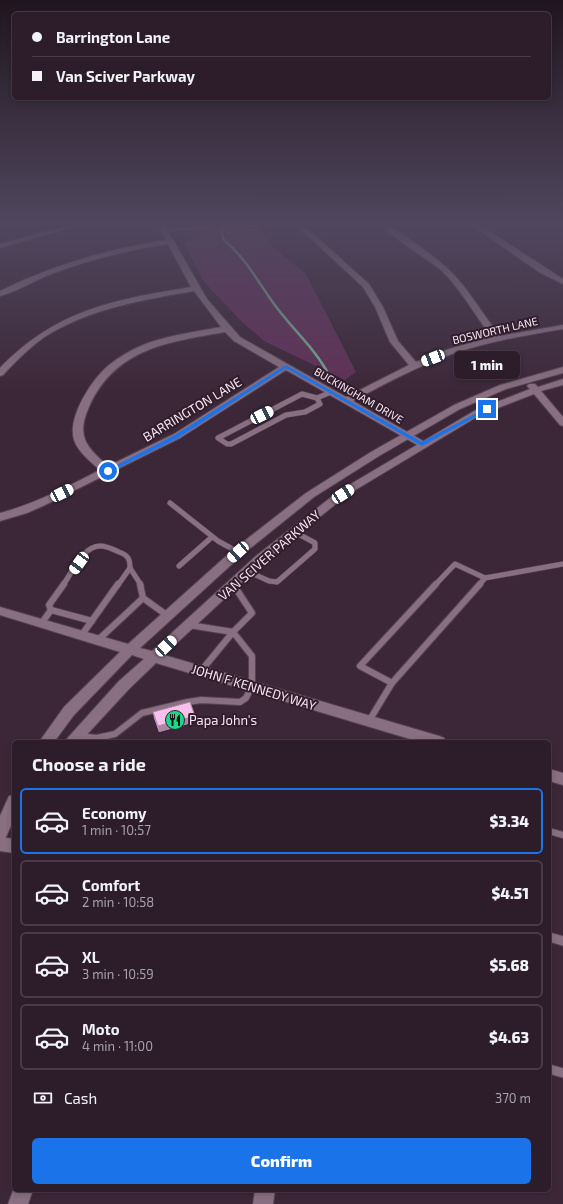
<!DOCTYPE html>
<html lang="en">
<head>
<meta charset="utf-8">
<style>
	:root { --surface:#2d1d2a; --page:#392a36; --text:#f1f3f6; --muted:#a7a2a8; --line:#483b47; --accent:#1a73e8 }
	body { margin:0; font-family:"Exo 2",sans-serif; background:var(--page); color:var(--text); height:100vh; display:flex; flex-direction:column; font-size:15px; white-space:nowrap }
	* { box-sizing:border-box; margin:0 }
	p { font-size:13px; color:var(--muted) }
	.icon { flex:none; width:22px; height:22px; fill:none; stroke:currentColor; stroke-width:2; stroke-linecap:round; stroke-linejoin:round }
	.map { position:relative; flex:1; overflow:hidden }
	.details { position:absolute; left:12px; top:740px; width:539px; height:452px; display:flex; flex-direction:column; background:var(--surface); border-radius:6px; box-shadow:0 2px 6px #0003,0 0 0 1px var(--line) }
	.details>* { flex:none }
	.banner { position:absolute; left:12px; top:12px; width:539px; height:88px; border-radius:6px; box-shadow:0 2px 6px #0003,0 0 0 1px var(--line); display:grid; align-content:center; height:88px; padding:0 20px; background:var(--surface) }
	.end { position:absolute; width:18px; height:18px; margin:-9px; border:5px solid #1a73e8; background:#fff; box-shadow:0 0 0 2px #fff }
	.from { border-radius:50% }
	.bubble { position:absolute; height:28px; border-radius:6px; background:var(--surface); box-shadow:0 2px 6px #0003,0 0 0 1px var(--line); font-size:13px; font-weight:800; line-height:28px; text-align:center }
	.car { position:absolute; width:12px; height:24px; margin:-12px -6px; border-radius:5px; box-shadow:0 0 3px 1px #0007; background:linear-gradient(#fff 24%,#345 0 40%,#fff 0 76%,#345 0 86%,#fff 0) }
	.banner b { display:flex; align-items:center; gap:14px; height:38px; font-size:15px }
	.banner b+b { border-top:1px solid var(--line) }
	.banner i { width:10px; height:10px; background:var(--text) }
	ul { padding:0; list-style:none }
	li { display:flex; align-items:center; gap:12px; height:66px; margin:0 8px 6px; padding:0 12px; border:2px solid var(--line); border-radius:6px }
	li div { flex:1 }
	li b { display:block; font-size:15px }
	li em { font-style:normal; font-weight:800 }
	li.current { border-color:var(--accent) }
	li>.icon { width:36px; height:36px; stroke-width:1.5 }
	h2 { padding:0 20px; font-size:18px; line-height:48px }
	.pay { display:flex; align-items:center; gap:10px; height:44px; padding:0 20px; font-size:15px }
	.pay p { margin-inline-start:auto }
	.action { display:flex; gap:8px; margin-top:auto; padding:8px 20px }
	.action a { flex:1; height:46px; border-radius:6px; background:var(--accent); color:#fff; font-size:16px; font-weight:800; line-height:46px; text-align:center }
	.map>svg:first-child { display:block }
</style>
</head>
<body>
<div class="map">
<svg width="563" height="1204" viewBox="0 0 563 1204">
	<rect width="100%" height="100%" fill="#3c2738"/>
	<polygon fill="#613158" points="203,224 255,224 274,248 306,274 356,372 345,380 264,341 242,322 204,282 184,244 203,231"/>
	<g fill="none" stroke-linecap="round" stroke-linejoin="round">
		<path stroke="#75ac8f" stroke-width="2.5" d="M 221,224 L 223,239 C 245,257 258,282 274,304 C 292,329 315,348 329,375"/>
		<g stroke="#554351" stroke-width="6">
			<g id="service-far2">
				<polygon points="302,394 317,398 320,404 305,412 286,415 231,444 227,444 218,438"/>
				<polyline points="317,398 331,392"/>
				<polyline points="170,503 218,541 238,552"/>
				<polyline points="179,566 212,537"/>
				<polyline points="247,571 269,581 277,582 315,549 315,543 293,531"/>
				<path d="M 63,585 C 72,573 83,545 101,546 C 107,546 114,550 119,552 C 128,555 130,559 130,568"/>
				<polyline points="118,585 130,568 141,585"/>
				<polyline points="435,585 455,564 485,578 563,564"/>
				<polyline points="479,585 485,578"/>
			</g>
		</g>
		<g stroke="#554351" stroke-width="8">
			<g id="service-far1">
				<polyline points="140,584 143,598 168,616"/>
				<polyline points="51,610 49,605 64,584"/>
				<polyline points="41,624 51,610 92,621"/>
				<polyline points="81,636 118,584"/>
				<polyline points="97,641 143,598"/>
				<polyline points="201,671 233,632 252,613 233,584"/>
				<polyline points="392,683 480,584"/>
				<polyline points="369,721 392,683 360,666 436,584"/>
				<polyline points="78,736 97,738 115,734 142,713 188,702 201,700 240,702 246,698 252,686 252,656 233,632 189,625"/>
				<polyline points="549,831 563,835"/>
			</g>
		</g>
		<g stroke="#554351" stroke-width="11">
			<g id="service">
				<polyline points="549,937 563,941"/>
				<polyline points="549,1069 563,1073"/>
			</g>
		</g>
		<g stroke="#554351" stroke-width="2">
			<g id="minor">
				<polygon points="72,224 83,224 0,248 0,244"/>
				<path d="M 158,224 L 164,224 L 166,227 L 260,224 L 257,226 L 168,231 L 207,299 L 240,337 L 346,397 L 409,365 L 390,342 L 375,307 L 363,287 L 295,224 L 302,224 L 369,284 L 383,307 L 398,341 L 416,362 L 449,349 L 492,337 C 475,316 462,290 442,271 C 423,255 396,242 381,224 L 388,224 C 408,238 429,252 447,268 C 468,287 482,314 500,336 L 563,325 L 563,329 C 527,335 490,341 455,353 C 420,365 386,383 353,401 L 425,442 L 427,444 L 425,446 L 419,446 L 286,370 L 180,438 L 43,506 L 27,513 L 0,521 L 0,513 C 35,504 68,486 100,470 C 91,462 78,452 74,440 C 67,417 92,379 109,365 C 119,357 131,350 143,345 C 168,335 195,332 221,327 L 194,291 C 143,300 91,308 46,336 C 30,347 16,361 3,375 L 0,376 L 0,368 C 57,309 114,300 191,287 L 168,244 C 129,250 91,259 54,273 C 37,279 17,292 0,296 L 0,291 C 53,265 108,249 166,240 ZM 225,332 L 234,341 L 279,367 L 174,434 L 108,466 C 86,447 76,436 89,407 C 115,348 169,342 225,332 Z"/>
				<polygon points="470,224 478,224 563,279 563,284 539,272"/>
				<polygon points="0,837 14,839 14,853 0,851"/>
				<polygon points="14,1188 14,1190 33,1190 28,1204 8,1204"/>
				<polygon points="255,1190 275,1190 273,1204 253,1204"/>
			</g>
		</g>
		<g stroke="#554351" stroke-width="2">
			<g id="tertiary">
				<polygon points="563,367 563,373 506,389 460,409 379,456 314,497 242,555 140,648 152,651 256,556 339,491 474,411 530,389 527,386 529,384 535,384 538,387 563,379 563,385 541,391 563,417 563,426 560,425 534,394 480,415 347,495 264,562 164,655 439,736 444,738 446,742 420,742 156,663 129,689 80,742 64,742 119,681 144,659 132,655 74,715 54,742 39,742 64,707 120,652 0,615 0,607 128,644 234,549 306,493 371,452 454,405 500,385"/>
				<polygon points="549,769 563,773 563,785 549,781"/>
				<polygon points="14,795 14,819 5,839 0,841 0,816 9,796"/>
			</g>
		</g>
		<use href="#service-far2" stroke="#886f82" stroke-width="5"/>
		<use href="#service-far1" stroke="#886f82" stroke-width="6"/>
		<use href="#service" stroke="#886f82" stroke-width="9"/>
		<use href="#minor" fill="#886f82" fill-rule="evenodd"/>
		<use href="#tertiary" fill="#886f82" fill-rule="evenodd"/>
	</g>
	<polygon fill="#d6a5cb" points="153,712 195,722 159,732 154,718"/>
	<polygon fill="#ae86a5" points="195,716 195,722 159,732 158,726"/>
	<polygon fill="#f9c0ec" stroke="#ae86a5" points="190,702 195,716 158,726 153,712"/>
	<linearGradient id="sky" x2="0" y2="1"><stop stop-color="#21151f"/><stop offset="0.57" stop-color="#50475e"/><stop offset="1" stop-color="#50475e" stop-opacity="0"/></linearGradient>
	<rect width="563" height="393" fill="url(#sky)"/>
	<polygon fill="#1a73e8" points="286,365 422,442 486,408 490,409 422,446 286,368 178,438 110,472 105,471 175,435"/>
	<defs>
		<g id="restaurant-disc" transform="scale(1)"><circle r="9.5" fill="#1cd988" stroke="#321d2e"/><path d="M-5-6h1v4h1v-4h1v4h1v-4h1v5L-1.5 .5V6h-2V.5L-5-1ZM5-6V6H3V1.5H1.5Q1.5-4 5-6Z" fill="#111"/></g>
	</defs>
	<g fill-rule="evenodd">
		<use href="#restaurant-disc" x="175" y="720"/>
	</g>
	<g text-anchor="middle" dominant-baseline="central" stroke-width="4" stroke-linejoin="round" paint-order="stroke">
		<g font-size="11" fill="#f4e6f0" stroke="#321d2e">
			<text transform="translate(495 330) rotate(-13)">BOSWORTH LANE</text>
			<text transform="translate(359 395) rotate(30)">BUCKINGHAM DRIVE</text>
		</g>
		<g font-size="13" fill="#f4e6f0" stroke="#321d2e">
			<text transform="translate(192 409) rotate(-31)">BARRINGTON LANE</text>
			<text transform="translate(269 555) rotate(-41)">VAN SCIVER PARKWAY</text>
			<text transform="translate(254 687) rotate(17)">JOHN F KENNEDY WAY</text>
		</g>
		<g font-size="13" fill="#f4e6f0" stroke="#321d2e" text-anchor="start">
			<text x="189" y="720">Papa John's</text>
		</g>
	</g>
</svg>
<i class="end from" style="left:108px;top:471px"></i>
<i class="end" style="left:487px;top:409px"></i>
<div class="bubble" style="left:454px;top:351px;width:66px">1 min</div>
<i class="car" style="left:433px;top:358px;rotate:249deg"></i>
<i class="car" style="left:262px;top:415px;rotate:63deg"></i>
<i class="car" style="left:62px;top:493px;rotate:63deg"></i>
<i class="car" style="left:343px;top:494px;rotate:57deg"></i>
<i class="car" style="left:238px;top:552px;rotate:228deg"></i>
<i class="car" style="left:79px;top:563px;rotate:216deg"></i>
<i class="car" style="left:166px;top:646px;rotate:47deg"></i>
<div class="banner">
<b><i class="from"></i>Barrington Lane</b>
<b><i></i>Van Sciver Parkway</b>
</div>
<section class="details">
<h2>Choose a ride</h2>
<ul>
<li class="current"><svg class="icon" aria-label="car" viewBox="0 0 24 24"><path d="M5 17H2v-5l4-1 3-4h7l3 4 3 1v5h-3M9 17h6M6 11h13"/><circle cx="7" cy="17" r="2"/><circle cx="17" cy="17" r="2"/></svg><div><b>Economy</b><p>1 min · 10:57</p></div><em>$3.34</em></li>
<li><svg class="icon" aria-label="car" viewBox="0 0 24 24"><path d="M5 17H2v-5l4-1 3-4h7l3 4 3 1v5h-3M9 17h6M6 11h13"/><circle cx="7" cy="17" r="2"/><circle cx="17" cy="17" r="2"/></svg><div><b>Comfort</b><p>2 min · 10:58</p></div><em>$4.51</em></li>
<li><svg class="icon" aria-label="car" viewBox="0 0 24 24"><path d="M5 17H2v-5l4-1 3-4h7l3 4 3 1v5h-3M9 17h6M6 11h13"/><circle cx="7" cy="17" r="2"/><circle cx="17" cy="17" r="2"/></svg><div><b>XL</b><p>3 min · 10:59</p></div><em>$5.68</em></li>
<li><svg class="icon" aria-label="car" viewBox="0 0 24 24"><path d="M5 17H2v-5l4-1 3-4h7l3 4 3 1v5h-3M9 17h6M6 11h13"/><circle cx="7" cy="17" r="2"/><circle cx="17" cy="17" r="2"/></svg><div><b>Moto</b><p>4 min · 11:00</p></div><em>$4.63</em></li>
</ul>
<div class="pay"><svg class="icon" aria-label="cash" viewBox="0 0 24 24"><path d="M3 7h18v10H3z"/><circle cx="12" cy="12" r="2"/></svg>Cash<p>370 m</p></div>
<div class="action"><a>Confirm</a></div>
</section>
</div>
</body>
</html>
